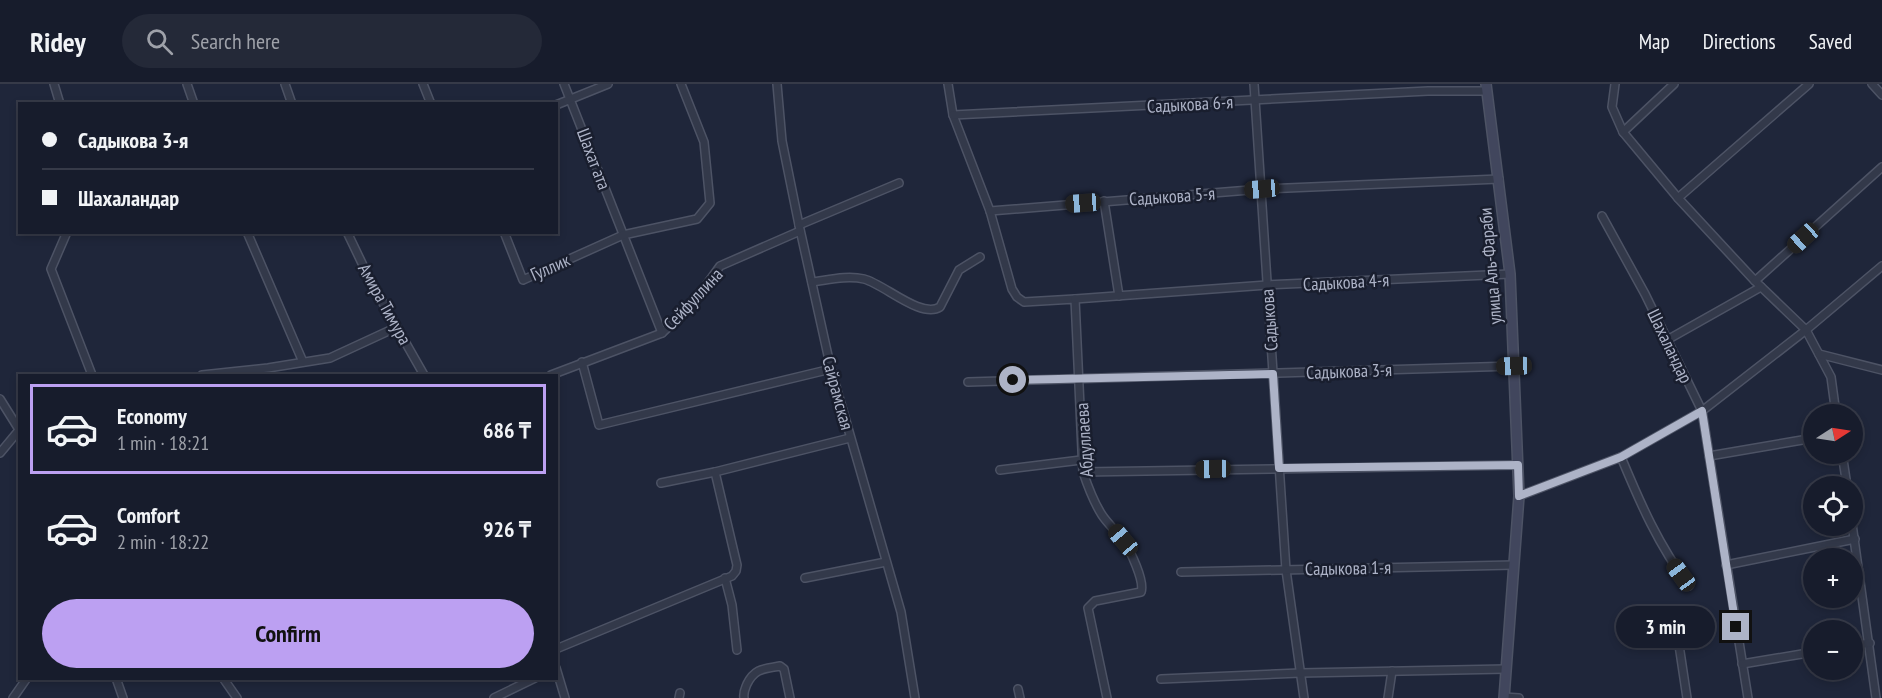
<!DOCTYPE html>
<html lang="en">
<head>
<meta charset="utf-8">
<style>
	:root { --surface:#171c2c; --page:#242938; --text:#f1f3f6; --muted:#9ea1a9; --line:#363a48; --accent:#bca0f2 }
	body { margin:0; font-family:"PT Sans Narrow",sans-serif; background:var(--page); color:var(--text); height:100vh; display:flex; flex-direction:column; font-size:22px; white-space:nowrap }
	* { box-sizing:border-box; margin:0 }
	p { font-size:20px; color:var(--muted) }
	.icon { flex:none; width:33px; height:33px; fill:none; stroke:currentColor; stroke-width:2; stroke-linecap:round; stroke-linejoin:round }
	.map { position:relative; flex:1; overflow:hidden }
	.side { position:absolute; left:18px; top:290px; width:540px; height:306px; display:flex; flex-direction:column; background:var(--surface); border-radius:0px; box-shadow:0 3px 9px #0003,0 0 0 2px var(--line) }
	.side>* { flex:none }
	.top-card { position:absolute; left:18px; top:18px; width:540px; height:132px; border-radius:0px; box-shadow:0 3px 9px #0003,0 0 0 2px var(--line); display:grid; align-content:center; height:132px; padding:0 24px; background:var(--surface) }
	.needle { width:39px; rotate:78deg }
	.buttons { position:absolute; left:1803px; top:320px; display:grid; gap:12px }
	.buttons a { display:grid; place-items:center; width:60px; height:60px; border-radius:50%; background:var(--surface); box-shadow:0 3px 9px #0003,0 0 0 2px var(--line); font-size:30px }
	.end { position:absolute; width:27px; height:27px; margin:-14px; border:8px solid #adb3c7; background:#111; box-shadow:0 0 0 3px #111 }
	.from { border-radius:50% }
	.bubble { position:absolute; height:42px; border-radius:21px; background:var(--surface); box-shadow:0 3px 9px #0003,0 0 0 2px var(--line); font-size:20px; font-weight:600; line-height:42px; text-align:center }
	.car { position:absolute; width:18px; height:36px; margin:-18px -9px; border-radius:8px; box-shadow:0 0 4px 2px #0007; background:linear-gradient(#222 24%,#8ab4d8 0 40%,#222 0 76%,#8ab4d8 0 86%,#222 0) }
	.top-card b { display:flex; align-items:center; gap:21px; height:57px; font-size:22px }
	.top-card b+b { border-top:2px solid var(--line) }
	.top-card i { width:15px; height:15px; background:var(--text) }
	ul { padding:10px 0 0; list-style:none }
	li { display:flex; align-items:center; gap:18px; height:90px; margin:0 12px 9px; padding:0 12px; border:3px solid transparent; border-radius:0px }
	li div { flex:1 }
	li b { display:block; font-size:22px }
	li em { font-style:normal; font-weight:600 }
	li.active { border-color:var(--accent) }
	li>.icon { width:54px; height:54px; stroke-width:1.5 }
	.cta { display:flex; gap:12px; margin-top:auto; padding:12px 24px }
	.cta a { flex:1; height:69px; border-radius:36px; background:var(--accent); color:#111; font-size:24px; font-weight:600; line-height:69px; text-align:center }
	header { display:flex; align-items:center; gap:36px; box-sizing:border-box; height:84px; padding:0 30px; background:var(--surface); border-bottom:2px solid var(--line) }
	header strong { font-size:28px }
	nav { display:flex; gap:33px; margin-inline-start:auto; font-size:21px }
	.search { width:420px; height:54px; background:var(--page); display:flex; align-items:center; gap:15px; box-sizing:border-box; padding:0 21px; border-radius:33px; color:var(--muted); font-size:22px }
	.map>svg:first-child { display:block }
</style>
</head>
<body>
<header>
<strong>Ridey</strong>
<div class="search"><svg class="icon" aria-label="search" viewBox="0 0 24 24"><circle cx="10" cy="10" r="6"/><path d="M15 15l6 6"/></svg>Search here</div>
<nav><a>Map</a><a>Directions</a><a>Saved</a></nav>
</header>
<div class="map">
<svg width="1882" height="614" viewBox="0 0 1882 614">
	<rect width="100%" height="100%" fill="#1f263a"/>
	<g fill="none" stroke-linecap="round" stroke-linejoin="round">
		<g stroke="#4d5365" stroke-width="10">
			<g id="minor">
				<polyline points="54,0 60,20"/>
				<polyline points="187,0 194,20"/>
				<polyline points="285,0 292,20"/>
				<polyline points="423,0 431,20"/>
				<polyline points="564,0 662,249"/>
				<polyline points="777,0 782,57 799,141 831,285 901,528 915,614"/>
				<path d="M 948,0 L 953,31 L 990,127 L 1012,205 L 1017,213 L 1024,218 L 1075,215 L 1083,388 C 1088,403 1093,417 1102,431 C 1108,440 1116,447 1123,456 C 1130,466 1145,497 1141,508 L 1095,517 L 1088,524 L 1107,614"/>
				<polyline points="1254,0 1286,486 1304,614"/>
				<polyline points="1615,0 1612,23 1623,48 1678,114 1755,197 1806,246 1831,293 1836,330"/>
				<polyline points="1872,0 1882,11"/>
				<polyline points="556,21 608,0"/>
				<polyline points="953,31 1428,7 1486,7"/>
				<polyline points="1623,48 1674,0"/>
				<polyline points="1678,114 1809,0"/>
				<polyline points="1104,117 1119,212"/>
				<polyline points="990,127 1262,105 1499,95"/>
				<polyline points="1602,132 1645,210 1702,327 1748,614"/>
				<polyline points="799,141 899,99"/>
				<polyline points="67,148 51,185 92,291"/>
				<polyline points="247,148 303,278"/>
				<polyline points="347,148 371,198 424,291"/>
				<polyline points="504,148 523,196 623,151 697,135 710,119 704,58 681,0"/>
				<polyline points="1755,197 1882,83"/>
				<path d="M 812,198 C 828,196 847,191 864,195 C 884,200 921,235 940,223 L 959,186 L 980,173"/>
				<polyline points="1075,215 1267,201 1510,190"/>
				<polyline points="1667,256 1761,203"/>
				<polyline points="1819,270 1882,286"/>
				<polyline points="582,278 599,341 831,285"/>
				<polyline points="202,291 268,284 330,274 397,243"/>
				<polyline points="551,291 662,249 692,221 720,182 800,147"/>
				<polyline points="968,298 1514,282"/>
				<polyline points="0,315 20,347"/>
				<polyline points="0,369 20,345"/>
				<polyline points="1842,369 1847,402"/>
				<polyline points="1709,372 1814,354"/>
				<path d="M 1621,373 C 1641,421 1658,460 1689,502"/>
				<polyline points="1000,386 1081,376"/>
				<polyline points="1083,388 1518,381"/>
				<polyline points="661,399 715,388"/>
				<polyline points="1519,412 1621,373 1702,327 1806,246 1882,182"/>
				<polyline points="1852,440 1876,614"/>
				<polyline points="1726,481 1855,455"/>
				<polyline points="1181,488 1514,481"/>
				<polyline points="725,494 732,521 737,566"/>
				<polyline points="805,494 886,478"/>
				<polyline points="1676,541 1687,614"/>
				<polyline points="1852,562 1870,559"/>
				<polyline points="556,565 732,492 736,487 737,481 715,388 850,354"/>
				<polyline points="1742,580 1814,568"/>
				<polyline points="556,584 565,614"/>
				<polyline points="116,594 123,614"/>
				<polyline points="223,594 237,614"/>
				<polyline points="1161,595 1300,589 1506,585"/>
				<polyline points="1018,605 1020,614"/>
				<polyline points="1504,613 1519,614"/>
				<polyline points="13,614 27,594"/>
				<polyline points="494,614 535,594"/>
				<polyline points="679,614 680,609"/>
				<path d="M 744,614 C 743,608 745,605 747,600 C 755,584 764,585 780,582 L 784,585 L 790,614"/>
				<polyline points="1388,614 1392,587"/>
			</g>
		</g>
		<g stroke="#4d5365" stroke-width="12">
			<polyline id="secondary" points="1486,0 1510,190 1519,412 1504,614"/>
		</g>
		<use href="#minor" stroke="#33394a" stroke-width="7"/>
		<use href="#secondary" stroke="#41465d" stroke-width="9"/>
	</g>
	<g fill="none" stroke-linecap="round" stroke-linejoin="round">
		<polyline stroke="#adb3c7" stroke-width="8" points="1013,296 1273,290 1279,384 1518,381 1519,412 1621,373 1702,327 1736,543"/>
	</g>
	<g text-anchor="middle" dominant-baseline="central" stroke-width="5" stroke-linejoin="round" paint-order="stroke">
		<g font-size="18" fill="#adb3c7" stroke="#191e2e">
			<text transform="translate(1190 20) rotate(-3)">Садыкова 6-я</text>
			<text transform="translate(594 75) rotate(69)">Шахат ата</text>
			<text transform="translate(1172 112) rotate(-4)">Садыкова 5-я</text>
			<text transform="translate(1490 182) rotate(-95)">улица Аль-Фараби</text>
			<text transform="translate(550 183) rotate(-24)">Гуллик</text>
			<text transform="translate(1346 198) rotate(-3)">Садыкова 4-я</text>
			<text transform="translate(693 215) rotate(-47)">Сейфуллина</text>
			<text transform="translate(385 220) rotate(61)">Амира Тимура</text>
			<text transform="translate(1269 236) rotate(-94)">Садыкова</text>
			<text transform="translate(1670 262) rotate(64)">Шахаландар</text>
			<text transform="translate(1349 287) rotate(-2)">Садыкова 3-я</text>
			<text transform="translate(838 309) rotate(75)">Сайрамская</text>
			<text transform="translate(1084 356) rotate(-94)">Абдуллаева</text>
			<text transform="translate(1348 484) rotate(-1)">Садыкова 1-я</text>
		</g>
	</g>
</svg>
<div class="buttons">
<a><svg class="needle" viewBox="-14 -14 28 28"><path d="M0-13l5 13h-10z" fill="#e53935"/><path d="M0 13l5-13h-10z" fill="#9ea1a9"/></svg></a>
<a><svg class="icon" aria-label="locate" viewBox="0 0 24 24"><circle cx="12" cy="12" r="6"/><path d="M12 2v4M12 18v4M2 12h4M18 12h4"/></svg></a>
<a>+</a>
<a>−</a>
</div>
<i class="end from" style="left:1013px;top:296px"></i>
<i class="end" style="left:1736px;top:543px"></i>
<div class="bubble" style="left:1616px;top:522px;width:99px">3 min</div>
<i class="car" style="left:1262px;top:105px;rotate:265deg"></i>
<i class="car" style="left:1083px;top:119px;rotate:266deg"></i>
<i class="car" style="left:1803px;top:154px;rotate:228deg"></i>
<i class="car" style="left:1514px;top:282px;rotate:268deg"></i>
<i class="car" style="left:1213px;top:385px;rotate:269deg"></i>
<i class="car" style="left:1123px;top:456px;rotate:320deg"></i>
<i class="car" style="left:1681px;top:491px;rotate:324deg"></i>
<div class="top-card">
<b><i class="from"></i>Садыкова 3-я</b>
<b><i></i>Шахаландар</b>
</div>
<section class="side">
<ul>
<li class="active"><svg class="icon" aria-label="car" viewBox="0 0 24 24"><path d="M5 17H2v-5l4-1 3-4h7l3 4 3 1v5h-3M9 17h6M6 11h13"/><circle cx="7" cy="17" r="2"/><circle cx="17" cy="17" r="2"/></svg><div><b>Economy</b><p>1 min · 18:21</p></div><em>686 ₸</em></li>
<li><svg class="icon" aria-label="car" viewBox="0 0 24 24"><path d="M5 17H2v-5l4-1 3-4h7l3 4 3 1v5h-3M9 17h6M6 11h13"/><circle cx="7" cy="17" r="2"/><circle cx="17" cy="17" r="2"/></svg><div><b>Comfort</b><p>2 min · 18:22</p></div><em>926 ₸</em></li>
</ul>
<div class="cta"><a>Confirm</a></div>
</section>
</div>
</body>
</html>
